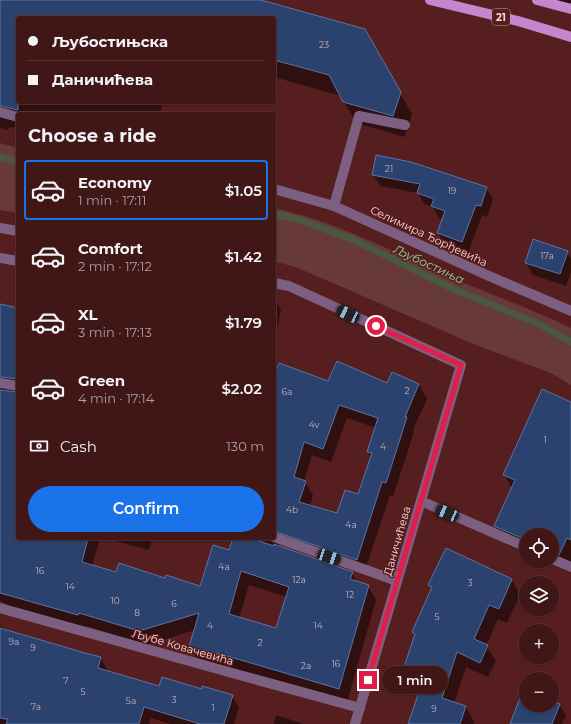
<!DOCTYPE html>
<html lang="en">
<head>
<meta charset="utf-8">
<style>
	:root { --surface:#401617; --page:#471f20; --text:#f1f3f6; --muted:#ae9fa1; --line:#593536; --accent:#1a73e8 }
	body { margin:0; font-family:Montserrat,sans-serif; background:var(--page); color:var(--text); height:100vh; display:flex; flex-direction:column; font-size:15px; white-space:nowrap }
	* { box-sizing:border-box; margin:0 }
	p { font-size:13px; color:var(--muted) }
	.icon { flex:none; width:22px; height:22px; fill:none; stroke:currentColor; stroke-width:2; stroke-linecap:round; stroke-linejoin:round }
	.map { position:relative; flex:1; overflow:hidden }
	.panel { position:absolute; left:16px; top:112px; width:260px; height:428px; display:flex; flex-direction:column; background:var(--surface); border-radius:4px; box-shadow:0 1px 3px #0004,0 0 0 1px var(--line) }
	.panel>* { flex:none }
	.guide { position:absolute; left:16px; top:16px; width:260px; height:88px; border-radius:4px; box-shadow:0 1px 3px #0004,0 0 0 1px var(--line); display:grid; align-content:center; height:88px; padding:0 12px; background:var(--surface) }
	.fabs { position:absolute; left:519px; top:528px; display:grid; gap:8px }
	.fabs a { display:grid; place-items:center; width:40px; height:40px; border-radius:50%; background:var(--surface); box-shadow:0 1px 3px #0004,0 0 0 1px var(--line); font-size:20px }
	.end { position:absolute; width:18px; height:18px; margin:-9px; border:5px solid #e11d48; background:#fff; box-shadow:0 0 0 2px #fff }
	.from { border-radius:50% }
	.bubble { position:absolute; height:28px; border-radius:14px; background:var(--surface); box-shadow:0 1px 3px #0004,0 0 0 1px var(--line); font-size:13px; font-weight:600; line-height:28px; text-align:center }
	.car { position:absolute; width:12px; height:24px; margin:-12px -6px; border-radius:5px; box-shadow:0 0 3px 1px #0007; background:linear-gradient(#222 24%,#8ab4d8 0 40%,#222 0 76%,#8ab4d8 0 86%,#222 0) }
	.guide b { display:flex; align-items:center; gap:14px; height:38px; font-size:15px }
	.guide b+b { border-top:1px solid var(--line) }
	.guide i { width:10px; height:10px; background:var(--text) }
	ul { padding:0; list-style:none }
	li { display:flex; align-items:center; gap:12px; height:60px; margin:0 8px 6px; padding:0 4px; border:2px solid transparent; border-radius:4px }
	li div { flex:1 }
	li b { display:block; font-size:15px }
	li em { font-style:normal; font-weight:600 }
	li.current { border-color:var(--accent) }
	li>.icon { width:36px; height:36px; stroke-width:1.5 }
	h2 { padding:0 12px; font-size:18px; line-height:48px }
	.pay { display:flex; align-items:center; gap:10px; height:44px; padding:0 12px; font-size:15px }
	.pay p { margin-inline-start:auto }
	.cta { display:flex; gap:8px; margin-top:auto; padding:8px 12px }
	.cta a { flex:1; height:46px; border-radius:24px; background:var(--accent); color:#fff; font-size:16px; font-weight:600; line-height:46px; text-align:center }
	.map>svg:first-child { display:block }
</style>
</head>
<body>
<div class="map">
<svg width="571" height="724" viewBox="0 0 571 724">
	<rect width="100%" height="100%" fill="#561e1f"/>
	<g fill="#673938">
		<polygon points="0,143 18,148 18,213 0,210"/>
		<path d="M 274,208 C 339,222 394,253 454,279 C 493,295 533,310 571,328 L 571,385 L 551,373 L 471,343 L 298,268 L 274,261 Z"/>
	</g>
	<g fill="#0007" fill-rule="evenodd">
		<polygon points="0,0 257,0 364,30 412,114 405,137 356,123 341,96 274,77 274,18 18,18 18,102 163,102 160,114 18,114 18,128 10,127 7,130 0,128"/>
		<polygon points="544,0 571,0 571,7"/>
		<polygon points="373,174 486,188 493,199 487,217 482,215 468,253 444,244 438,233 443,219 439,218 433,207 424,204 418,193 380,186"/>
		<polygon points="567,252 571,259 571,272 566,286 533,275 526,263"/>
		<polygon points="274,298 281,310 274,344"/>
		<path d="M 0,305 L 18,309 L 18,538 L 100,538 L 92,566 L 117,573 L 166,579 L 201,587 L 230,551 L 234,538 L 274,538 L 274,362 L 329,382 L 388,384 L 392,374 L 419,385 L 427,399 L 413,430 L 414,432 L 393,496 L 390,495 L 364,573 L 285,544 L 276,546 L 352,573 L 358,583 L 368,586 L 376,600 L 347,702 L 198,660 L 190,647 L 195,630 L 147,645 L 87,626 L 86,628 L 7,606 L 5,603 L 0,601 ZM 347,418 L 376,428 L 368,451 L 371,458 L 359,496 L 338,515 L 310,506 L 313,495 L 304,481 L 312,455 L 331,462 ZM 249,585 L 287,597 L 277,629 L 239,618 Z"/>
		<polygon points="571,403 571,568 569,572 545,561 552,561 552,535 526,535 526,553 505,544 495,526 512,488 504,475"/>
		<polygon points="104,538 152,538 149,550"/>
		<polygon points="446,549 512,580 520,595 507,623 498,619 486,646 496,661 488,677 466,667 454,703 466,707 474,722 474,724 409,724 418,696 410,694 401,679 415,637 413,632 432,589 430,585"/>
		<polygon points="0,626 7,629 8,631 101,658 107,670 107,672 160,687 202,691 232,696 239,708 234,724 170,724 151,718 149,724 0,724 0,718 12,723 0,687"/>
		<polygon points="526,692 526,705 552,705 552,702 559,704 566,715 562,724 513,724"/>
		<polygon points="276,715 304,724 274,724"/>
	</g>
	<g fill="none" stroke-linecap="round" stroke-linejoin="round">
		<g stroke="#4b5840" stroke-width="7">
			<polyline points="0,157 18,162"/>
			<polyline points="274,214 297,219 352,239 451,288 539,324 571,342"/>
		</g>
	</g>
	<g fill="#2b426e" stroke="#5a74a6" fill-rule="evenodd">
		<polygon points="0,0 261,0 365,29 401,92 393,116 343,102 329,75 274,60 274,18 18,18 18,110 0,106"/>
		<polygon points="376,155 411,162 487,187 481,206 476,205 462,242 437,233 445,211 431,206 434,199 417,193 420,184 372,175"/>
		<polygon points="533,239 568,251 560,274 525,263"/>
		<polygon points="0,304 18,308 18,379 0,377"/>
		<path d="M 337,361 L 387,383 L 392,372 L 419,384 L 405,417 L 407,417 L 386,483 L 382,482 L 357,560 L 274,531 L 274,376 L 279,363 L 328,381 ZM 339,405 L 378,418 L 367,452 L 372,453 L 358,494 L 345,490 L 337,513 L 299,502 L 306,481 L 294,477 L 304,442 L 323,449 Z"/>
		<polygon points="542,389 571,402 571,540 567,538 559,555 552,552 552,535 526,535 526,540 494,526 515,480 503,475"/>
		<path d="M 0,390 L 18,392 L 18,538 L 88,538 L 82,562 L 116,572 L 119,563 L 165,578 L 166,575 L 200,586 L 213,545 L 229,550 L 233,538 L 250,538 L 274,546 L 274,544 L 353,572 L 350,579 L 369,585 L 339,689 L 217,653 L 217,655 L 189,647 L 199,613 L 139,631 L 79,613 L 78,615 L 0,593 ZM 241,571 L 289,587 L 276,628 L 229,614 Z"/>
		<polygon points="446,548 512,579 499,609 489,605 474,639 488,645 480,663 457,652 442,698 466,706 460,724 408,724 421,686 400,679 415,634 412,632 432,587 428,585"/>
		<polygon points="0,628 85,653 101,657 98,668 159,686 162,677 202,689 202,686 233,695 224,724 200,724 144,707 139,724 6,724 8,719 0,718"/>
		<polygon points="523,690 526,691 526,705 552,705 552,701 560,704 552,724 510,724"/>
	</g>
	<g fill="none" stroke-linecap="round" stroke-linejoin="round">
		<g stroke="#7c5f81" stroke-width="10">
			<polyline points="334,206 359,116 405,125"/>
			<polyline points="0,258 18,261"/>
			<polyline points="0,383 18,386"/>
			<polyline points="421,501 526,547"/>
			<polyline points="274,537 397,581"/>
			<polyline points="552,559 571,567"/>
		</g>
		<g stroke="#7c5f81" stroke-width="10">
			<polyline points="0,112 18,117"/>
			<polyline points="274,189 334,206 489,276 571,311"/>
			<polyline points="0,228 18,231"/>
			<polyline points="274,283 289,286 461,365 355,724"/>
			<polyline points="0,608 243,676 360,708"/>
		</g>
		<g stroke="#c487cd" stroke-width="10">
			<polyline points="430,0 518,21 571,37"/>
			<polyline points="537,0 571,9"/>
		</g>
	</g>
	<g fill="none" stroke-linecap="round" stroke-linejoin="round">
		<polyline stroke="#e11d48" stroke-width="5" points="368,680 461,365 376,326"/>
	</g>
	<g text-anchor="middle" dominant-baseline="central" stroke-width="3" stroke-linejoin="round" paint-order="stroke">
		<g font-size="9" fill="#c7b1ba">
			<text x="324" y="44">23</text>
			<text x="389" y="168">21</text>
			<text x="452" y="190">19</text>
			<text x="547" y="255">17a</text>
			<text x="407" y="390">2</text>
			<text x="287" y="391">6a</text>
			<text x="314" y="424">4v</text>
			<text x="545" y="439">1</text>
			<text x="383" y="446">4</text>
			<text x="292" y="509">4b</text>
			<text x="351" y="524">4a</text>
			<text x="224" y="566">4a</text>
			<text x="40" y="570">16</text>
			<text x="299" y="579">12a</text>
			<text x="470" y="582">3</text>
			<text x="70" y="586">14</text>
			<text x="350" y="594">12</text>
			<text x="115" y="600">10</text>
			<text x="174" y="603">6</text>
			<text x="137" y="612">8</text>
			<text x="437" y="616">5</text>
			<text x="210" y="625">4</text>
			<text x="318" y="625">14</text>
			<text x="14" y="641">9a</text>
			<text x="260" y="642">2</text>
			<text x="33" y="647">9</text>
			<text x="336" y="663">16</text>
			<text x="306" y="665">2a</text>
			<text x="66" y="680">7</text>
			<text x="83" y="691">5</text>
			<text x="174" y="699">3</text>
			<text x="131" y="700">5a</text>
			<text x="36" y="706">7a</text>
			<text x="213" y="707">1</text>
			<text x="434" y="708">9</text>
		</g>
		<rect fill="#561e1f" stroke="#ca9f9e" stroke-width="1" x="492" y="9" width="18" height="16" rx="3"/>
		<g font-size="10" font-weight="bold" fill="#fbd6d4">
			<text x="501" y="17">21</text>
		</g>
		<g font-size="11" fill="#fbd6d4" stroke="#561e1f">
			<text transform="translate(429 236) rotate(25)">Селимира Ђорђевића</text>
			<text transform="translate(397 541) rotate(-74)">Даничићева</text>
			<text transform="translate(183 647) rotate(16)">Љубе Ковачевића</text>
		</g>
		<g font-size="12" font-style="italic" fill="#97d491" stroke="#561e1f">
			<text transform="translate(429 264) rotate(25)">Љубостиња</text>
		</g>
	</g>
</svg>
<div class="fabs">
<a><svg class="icon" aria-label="locate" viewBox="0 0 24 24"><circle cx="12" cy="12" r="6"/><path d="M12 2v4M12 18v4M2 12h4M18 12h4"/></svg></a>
<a><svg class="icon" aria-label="layers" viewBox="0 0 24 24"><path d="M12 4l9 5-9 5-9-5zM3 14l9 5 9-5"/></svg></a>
<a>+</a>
<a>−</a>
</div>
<i class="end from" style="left:376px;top:326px"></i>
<i class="end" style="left:368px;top:680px"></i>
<div class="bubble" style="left:382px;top:666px;width:66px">1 min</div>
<i class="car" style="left:348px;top:314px;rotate:295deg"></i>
<i class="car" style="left:447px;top:513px;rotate:293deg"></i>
<i class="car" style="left:329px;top:557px;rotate:109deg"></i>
<div class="guide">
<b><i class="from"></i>Љубостињска</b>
<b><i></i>Даничићева</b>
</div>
<section class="panel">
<h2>Choose a ride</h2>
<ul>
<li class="current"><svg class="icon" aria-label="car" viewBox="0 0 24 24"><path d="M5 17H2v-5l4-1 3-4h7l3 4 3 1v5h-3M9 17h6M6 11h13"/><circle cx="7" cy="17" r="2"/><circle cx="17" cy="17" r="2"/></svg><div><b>Economy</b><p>1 min · 17:11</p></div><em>$1.05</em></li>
<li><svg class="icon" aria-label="car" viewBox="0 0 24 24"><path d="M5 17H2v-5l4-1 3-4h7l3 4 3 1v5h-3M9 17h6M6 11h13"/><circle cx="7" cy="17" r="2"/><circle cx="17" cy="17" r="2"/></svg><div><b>Comfort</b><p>2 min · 17:12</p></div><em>$1.42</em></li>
<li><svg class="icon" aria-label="car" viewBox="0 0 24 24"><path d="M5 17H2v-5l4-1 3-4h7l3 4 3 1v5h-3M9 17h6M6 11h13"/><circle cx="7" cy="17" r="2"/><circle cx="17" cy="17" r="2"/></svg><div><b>XL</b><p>3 min · 17:13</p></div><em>$1.79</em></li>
<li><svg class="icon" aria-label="car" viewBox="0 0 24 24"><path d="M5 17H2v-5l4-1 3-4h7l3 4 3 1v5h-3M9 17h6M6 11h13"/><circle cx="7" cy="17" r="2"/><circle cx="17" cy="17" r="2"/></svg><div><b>Green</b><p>4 min · 17:14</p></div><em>$2.02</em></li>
</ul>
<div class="pay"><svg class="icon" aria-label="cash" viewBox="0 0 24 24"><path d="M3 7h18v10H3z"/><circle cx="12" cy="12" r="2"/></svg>Cash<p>130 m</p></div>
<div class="cta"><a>Confirm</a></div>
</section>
</div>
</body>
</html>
